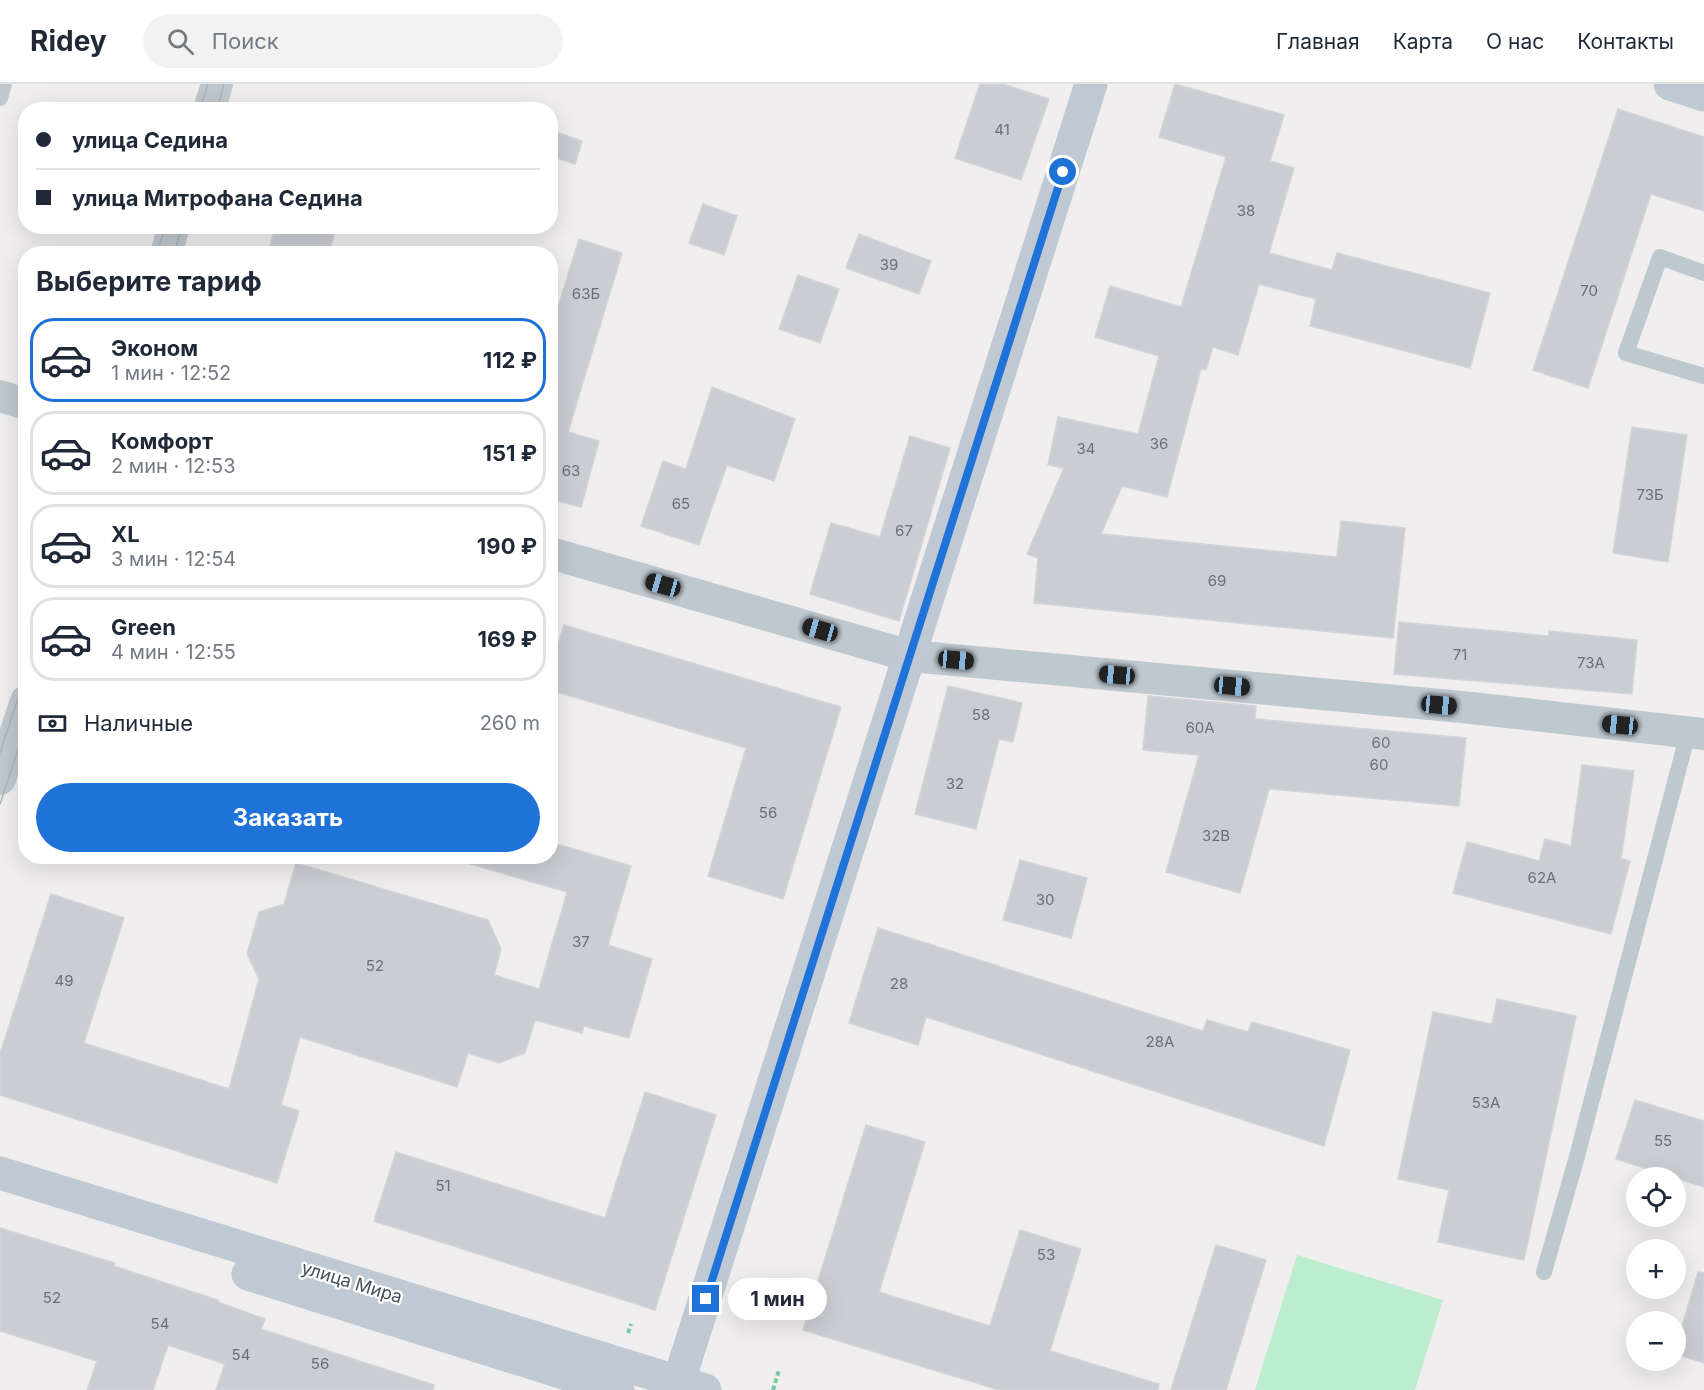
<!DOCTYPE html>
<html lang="ru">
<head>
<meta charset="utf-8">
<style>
	:root { --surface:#fff; --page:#f2f2f3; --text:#1f2937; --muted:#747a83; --line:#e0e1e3; --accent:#1f72d8 }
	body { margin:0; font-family:Inter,sans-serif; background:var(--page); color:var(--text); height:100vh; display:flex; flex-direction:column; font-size:22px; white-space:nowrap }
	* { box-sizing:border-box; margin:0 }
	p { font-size:20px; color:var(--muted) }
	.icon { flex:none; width:33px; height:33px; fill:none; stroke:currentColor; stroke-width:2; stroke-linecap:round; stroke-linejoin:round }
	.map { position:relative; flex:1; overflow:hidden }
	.details { position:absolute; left:18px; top:162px; width:540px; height:618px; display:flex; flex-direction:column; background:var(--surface); border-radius:24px; box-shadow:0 6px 24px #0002 }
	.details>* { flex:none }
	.hud { position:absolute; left:18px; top:18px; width:540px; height:132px; border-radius:24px; box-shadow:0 6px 24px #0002; display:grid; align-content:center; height:132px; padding:0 18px; background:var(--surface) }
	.fabs { position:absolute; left:1626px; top:1083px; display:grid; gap:12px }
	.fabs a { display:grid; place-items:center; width:60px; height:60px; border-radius:50%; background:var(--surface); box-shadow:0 6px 24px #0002; font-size:30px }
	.end { position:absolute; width:27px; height:27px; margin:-14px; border:8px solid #1f72d8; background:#fff; box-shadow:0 0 0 3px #fff }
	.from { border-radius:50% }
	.bubble { position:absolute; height:42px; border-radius:21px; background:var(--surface); box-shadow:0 6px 24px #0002; font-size:20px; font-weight:700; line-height:42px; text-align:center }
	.car { position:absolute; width:18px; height:36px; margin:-18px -9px; border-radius:8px; box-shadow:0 0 4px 2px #0007; background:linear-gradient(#222 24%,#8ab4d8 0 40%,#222 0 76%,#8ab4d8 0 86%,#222 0) }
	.hud b { display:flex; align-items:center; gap:21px; height:57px; font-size:22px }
	.hud b+b { border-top:2px solid var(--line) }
	.hud i { width:15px; height:15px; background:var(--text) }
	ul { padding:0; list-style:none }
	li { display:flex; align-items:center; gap:18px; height:84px; margin:0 12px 9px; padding:0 6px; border:3px solid var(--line); border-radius:24px }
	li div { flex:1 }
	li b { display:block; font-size:22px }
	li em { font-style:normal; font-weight:700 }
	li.active { border-color:var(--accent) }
	li>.icon { width:54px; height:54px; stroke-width:1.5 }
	h2 { padding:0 18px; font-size:27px; line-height:72px }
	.pay { display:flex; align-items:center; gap:15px; height:66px; padding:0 18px; font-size:22px }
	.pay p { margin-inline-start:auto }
	.cta { display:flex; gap:12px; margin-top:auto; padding:12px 18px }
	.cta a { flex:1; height:69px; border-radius:36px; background:var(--accent); color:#fff; font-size:24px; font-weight:700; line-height:69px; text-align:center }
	header { display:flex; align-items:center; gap:36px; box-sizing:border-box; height:84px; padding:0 30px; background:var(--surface); border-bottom:2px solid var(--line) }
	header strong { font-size:28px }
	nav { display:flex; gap:33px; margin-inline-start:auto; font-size:21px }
	.search { width:420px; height:54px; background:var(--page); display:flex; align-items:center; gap:15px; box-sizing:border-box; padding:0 21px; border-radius:33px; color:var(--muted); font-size:22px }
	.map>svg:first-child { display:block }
</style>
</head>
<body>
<header>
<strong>Ridey</strong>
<div class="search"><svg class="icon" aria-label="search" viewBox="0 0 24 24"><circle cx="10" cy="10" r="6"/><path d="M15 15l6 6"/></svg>Поиск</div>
<nav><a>Главная</a><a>Карта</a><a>О нас</a><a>Контакты</a></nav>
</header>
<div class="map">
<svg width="1704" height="1306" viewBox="0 0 1704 1306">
	<rect width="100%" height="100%" fill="#f0eeee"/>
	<polygon fill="#bdedcf" points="1297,1171 1443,1216 1415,1306 1255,1306"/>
	<g fill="#cacdd2" stroke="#d2d4d9" stroke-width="1.5">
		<polygon points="980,0 1003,0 1049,15 1021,96 955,74"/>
		<polygon points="1175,0 1284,31 1270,77 1294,84 1269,169 1332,186 1337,169 1490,209 1470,284 1310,242 1316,215 1259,200 1238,271 1213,263 1206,286 1201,285 1167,413 1122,402 1101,450 1337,473 1341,437 1405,444 1393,554 1034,519 1038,474 1027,470 1064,384 1048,381 1058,333 1138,350 1159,272 1095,253 1110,202 1181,223 1226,73 1159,53"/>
		<polygon points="1618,25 1704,53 1704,127 1651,110 1588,304 1533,286"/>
		<polygon points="550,46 582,57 575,80 550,72"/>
		<polygon points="703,120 737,132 724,171 689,159"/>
		<polygon points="275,142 336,142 329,170 268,170"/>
		<polygon points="859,150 931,177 919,210 846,184"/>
		<polygon points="579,155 622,169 568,348 599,357 581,423 550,415 550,249"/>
		<polygon points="798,191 839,205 820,259 779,245"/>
		<polygon points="712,303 795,335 774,397 727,381 699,461 641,442 663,377 686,385"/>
		<polygon points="1632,343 1687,351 1668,478 1613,469"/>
		<polygon points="910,352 950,364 899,537 810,510 831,439 880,453"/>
		<polygon points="1399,538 1549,552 1549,547 1637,556 1632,610 1394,590"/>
		<polygon points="564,541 841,623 783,815 708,792 746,664 550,606 550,586"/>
		<polygon points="948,602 1022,619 1013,658 999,655 976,745 915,730"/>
		<polygon points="1148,612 1256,622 1255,635 1466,654 1459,722 1269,705 1240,809 1166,788 1199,671 1143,666"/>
		<polygon points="1582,681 1634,687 1621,775 1630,777 1611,850 1453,809 1467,758 1539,777 1545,755 1571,762"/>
		<polygon points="550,758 631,782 608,861 652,875 629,954 584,942 582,949 535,936 525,969 499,979 468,969 457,1003 300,953 281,1021 299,1027 277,1099 0,1011 0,970 51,810 124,834 84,959 229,1005 259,895 247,870 259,828 284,820 296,779 488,836 501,865 494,891 539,905 567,808 467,779 468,772 550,772"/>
		<polygon points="1020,776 1087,794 1071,854 1003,836"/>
		<polygon points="878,844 1203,947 1207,936 1248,948 1252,938 1350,966 1324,1062 926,933 918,961 849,939"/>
		<polygon points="1497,915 1576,932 1524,1176 1438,1158 1449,1106 1398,1095 1433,928 1492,940"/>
		<polygon points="645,1008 716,1031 655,1226 374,1137 396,1068 605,1134"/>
		<polygon points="1635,1016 1704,1037 1704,1103 1616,1075"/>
		<polygon points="866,1041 925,1058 879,1208 990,1242 1020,1146 1081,1165 1050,1267 1159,1300 1158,1306 999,1306 803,1246"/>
		<polygon points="0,1144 115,1179 114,1182 218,1216 218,1218 265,1235 261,1245 434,1301 433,1306 216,1306 225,1280 168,1261 153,1306 87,1306 97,1277 0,1247"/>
		<polygon points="1216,1161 1266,1176 1226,1306 1171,1306"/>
		<polygon points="1698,1188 1704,1189 1704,1279 1676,1270 1676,1262"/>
	</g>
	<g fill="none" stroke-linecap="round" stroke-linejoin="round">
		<g stroke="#76c9a0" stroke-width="4" stroke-dasharray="4.5 3" stroke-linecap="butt">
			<polyline points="628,1249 631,1240"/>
			<polyline points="773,1306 779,1286"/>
		</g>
		<g stroke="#bec8cf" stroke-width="16">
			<polyline points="0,14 4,0"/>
			<polyline points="1704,189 1660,173 1626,269 1704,292"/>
			<polyline points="1544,1188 1576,1076 1688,649"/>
		</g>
		<g stroke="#bec8cf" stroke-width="32">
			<polyline points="209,26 217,0"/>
			<polyline points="166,170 174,142"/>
			<polyline points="0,312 26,320"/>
			<polyline points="550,469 910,572 1462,623 1704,650"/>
			<polyline points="0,695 26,617"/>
		</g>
		<g stroke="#bfc9d4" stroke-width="33">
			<polyline points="1670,0 1704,11"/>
			<polyline points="0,1089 705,1306"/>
			<polyline points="248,1190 618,1306"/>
			<polyline points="676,1306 1091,0"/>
		</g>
		<g stroke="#b0b3b8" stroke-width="1.5">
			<polyline points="200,26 208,0"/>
			<polyline points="217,26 224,0"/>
			<polyline points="157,170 165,142"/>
			<polyline points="174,170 182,142"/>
			<polyline points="0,669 26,590"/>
			<polyline points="0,720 26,641"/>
		</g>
	</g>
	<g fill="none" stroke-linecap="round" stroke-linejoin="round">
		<polyline stroke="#1f72d8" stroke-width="8" points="706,1215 1063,88"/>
	</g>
	<g text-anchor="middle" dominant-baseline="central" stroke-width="4.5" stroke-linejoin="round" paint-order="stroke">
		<g font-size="15" fill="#677078">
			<text x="1002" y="45">41</text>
			<text x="1246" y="126">38</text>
			<text x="889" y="180">39</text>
			<text x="1589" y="206">70</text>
			<text x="586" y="209">63Б</text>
			<text x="1159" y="359">36</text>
			<text x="1086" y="364">34</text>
			<text x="571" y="386">63</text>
			<text x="1650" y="410">73Б</text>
			<text x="681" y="419">65</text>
			<text x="904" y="446">67</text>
			<text x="1217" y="496">69</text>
			<text x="1460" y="570">71</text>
			<text x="1591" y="578">73А</text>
			<text x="981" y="630">58</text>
			<text x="1200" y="643">60А</text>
			<text x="1381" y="658">60</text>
			<text x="1379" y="680">60</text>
			<text x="955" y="699">32</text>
			<text x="768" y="728">56</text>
			<text x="1216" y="751">32В</text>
			<text x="1542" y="793">62А</text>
			<text x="1045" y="815">30</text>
			<text x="581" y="857">37</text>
			<text x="375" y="881">52</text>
			<text x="64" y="896">49</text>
			<text x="899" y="899">28</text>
			<text x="1160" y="957">28А</text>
			<text x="1486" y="1018">53А</text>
			<text x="1663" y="1056">55</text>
			<text x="443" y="1101">51</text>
			<text x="1046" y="1170">53</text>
			<text x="52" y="1213">52</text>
			<text x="160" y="1239">54</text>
			<text x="241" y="1270">54</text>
			<text x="320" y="1279">56</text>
		</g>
		<g font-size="18" fill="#46515a" stroke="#fff">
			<text transform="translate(352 1198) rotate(17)">улица Мира</text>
		</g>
	</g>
</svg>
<div class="fabs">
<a><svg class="icon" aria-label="locate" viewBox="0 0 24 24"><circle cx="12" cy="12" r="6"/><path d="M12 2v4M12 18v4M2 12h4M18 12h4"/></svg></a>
<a>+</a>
<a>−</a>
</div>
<i class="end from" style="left:1063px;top:88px"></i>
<i class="end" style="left:706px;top:1215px"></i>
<div class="bubble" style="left:728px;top:1194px;width:99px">1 мин</div>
<i class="car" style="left:663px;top:501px;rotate:286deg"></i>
<i class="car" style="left:820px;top:546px;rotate:286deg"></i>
<i class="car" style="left:956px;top:576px;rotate:95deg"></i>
<i class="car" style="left:1117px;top:591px;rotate:275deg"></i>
<i class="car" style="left:1232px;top:602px;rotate:95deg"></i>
<i class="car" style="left:1439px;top:621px;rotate:95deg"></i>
<i class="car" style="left:1620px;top:641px;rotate:276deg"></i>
<div class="hud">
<b><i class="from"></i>улица Седина</b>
<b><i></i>улица Митрофана Седина</b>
</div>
<section class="details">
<h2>Выберите тариф</h2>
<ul>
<li class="active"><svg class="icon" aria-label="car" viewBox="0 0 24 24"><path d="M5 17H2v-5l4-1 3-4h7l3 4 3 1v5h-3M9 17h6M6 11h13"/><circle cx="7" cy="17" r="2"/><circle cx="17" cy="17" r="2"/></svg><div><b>Эконом</b><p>1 мин · 12:52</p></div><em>112 ₽</em></li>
<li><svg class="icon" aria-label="car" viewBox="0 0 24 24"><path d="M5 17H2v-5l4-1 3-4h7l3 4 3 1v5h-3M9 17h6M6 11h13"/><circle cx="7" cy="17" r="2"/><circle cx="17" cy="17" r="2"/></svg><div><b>Комфорт</b><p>2 мин · 12:53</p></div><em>151 ₽</em></li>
<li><svg class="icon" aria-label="car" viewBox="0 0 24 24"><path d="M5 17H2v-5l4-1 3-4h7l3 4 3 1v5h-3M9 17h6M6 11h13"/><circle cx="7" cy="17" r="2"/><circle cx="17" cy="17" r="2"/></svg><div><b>XL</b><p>3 мин · 12:54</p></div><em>190 ₽</em></li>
<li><svg class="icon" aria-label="car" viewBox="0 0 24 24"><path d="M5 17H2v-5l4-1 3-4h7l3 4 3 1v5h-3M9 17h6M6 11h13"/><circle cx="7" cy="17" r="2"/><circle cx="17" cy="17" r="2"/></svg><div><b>Green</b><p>4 мин · 12:55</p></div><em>169 ₽</em></li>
</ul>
<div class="pay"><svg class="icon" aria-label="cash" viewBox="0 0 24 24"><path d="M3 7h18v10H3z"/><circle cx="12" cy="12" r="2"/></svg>Наличные<p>260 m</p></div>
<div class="cta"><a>Заказать</a></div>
</section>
</div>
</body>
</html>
